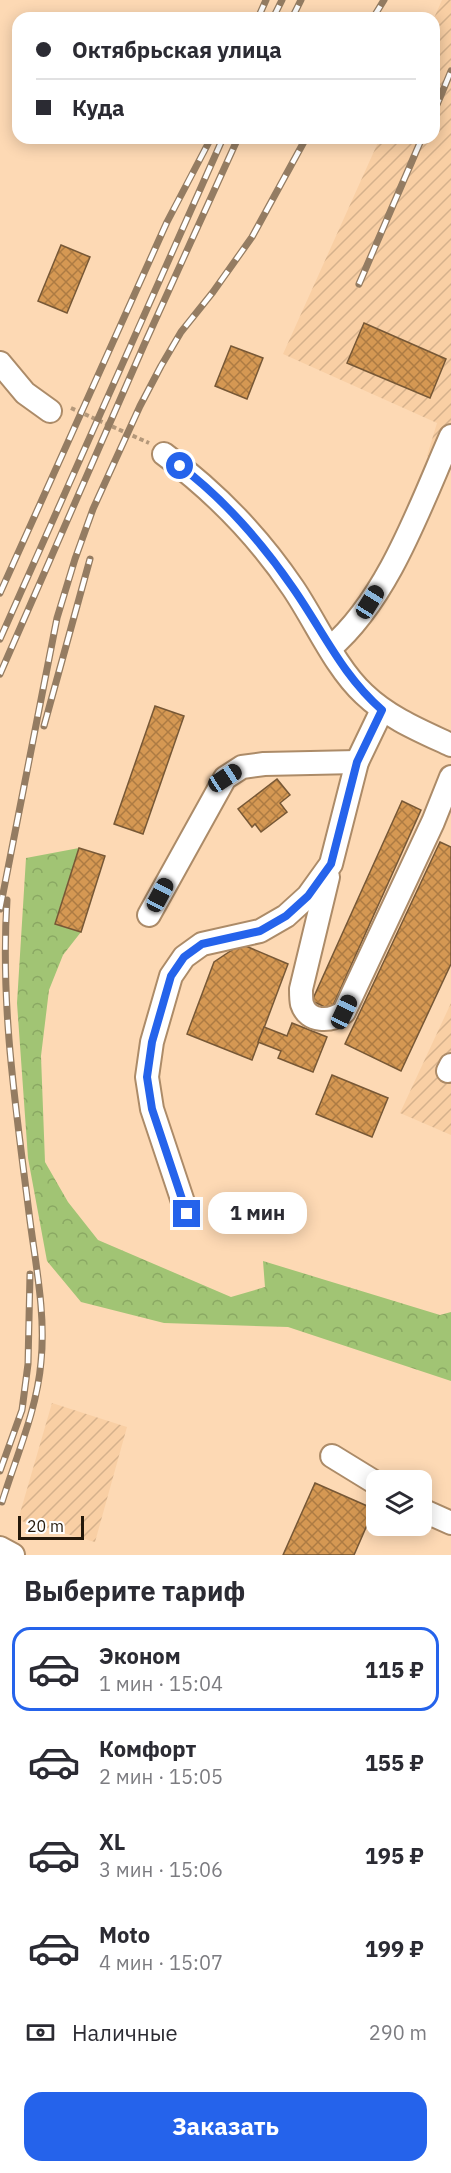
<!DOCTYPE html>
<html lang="ru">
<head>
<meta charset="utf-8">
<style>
	:root { --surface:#fff; --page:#f2f2f3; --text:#2b2b33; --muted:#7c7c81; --line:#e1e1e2; --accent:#2563eb }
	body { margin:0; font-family:"IBM Plex Sans",sans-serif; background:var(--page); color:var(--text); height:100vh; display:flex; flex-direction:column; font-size:22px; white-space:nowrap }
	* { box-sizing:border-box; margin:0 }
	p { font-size:20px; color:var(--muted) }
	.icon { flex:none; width:33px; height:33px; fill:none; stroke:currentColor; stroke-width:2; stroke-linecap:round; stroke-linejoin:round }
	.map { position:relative; height:1555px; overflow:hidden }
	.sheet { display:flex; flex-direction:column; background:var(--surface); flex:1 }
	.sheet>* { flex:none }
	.banner { position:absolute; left:12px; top:12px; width:428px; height:132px; border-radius:18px; box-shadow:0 3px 15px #0003; display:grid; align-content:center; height:132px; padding:0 24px; background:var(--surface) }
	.controls { position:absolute; left:366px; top:1470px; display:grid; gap:12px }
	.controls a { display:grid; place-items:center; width:66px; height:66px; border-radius:12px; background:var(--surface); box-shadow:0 3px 15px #0003; font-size:30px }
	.scale { position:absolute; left:18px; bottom:15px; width:66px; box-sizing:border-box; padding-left:6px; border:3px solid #24180a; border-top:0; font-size:16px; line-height:21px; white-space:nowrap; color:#24180a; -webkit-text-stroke:4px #fff; paint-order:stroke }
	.end { position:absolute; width:27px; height:27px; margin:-14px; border:8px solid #2563eb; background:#fff; box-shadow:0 0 0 3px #fff }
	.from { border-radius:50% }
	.bubble { position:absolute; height:42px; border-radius:18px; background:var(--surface); box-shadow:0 3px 15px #0003; font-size:20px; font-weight:800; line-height:42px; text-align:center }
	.car { position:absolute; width:18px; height:36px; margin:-18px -9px; border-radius:8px; box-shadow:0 0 4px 2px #0007; background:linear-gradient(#222 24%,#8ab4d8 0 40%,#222 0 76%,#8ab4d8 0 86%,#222 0) }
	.banner b { display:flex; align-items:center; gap:21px; height:57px; font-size:22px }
	.banner b+b { border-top:2px solid var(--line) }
	.banner i { width:15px; height:15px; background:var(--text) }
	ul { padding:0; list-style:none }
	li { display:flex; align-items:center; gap:18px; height:84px; margin:0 12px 9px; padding:0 12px; border:3px solid transparent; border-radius:18px }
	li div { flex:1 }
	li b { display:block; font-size:22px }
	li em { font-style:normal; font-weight:800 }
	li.selected { border-color:var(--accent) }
	li>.icon { width:54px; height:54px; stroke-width:1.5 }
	h2 { padding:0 24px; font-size:27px; line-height:72px }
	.pay { display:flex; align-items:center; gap:15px; height:66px; padding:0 24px; font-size:22px }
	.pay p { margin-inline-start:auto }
	.action { display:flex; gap:12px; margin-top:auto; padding:12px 24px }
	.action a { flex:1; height:69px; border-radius:18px; background:var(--accent); color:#fff; font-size:24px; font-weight:800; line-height:69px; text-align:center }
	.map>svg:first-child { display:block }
</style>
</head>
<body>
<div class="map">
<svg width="451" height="1555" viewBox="0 0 451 1555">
	<defs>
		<pattern id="industrial-furrows" width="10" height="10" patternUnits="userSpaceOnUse" patternTransform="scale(1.5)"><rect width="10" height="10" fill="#f9cfa4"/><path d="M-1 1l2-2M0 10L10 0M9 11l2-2" fill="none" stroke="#d5b18c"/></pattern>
		<pattern id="forest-crowns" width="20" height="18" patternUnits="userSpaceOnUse" patternTransform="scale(1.5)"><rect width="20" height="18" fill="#a1c474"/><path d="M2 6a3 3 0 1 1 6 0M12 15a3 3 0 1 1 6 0" fill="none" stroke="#8aa863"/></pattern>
		<pattern id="building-cross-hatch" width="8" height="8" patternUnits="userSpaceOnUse" patternTransform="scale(1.5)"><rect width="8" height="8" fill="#d59853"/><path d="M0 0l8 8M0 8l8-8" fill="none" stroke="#ad7b43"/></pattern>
	</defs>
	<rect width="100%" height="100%" fill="#fdd9b4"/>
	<g fill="url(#industrial-furrows)">
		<polygon points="442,0 451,0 451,465 427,456 437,423 283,354 380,138 434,138 434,18"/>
		<polygon points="451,1003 451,1135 400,1113"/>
		<polygon points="52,1403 127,1427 95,1542 18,1520"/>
	</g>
	<polygon fill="url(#forest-crowns)" points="79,848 55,923 81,932 63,955 49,990 41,1056 45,1162 68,1202 98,1240 231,1297 265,1287 263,1261 440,1315 451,1312 451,1381 288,1327 164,1323 81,1302 47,1261 28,1158 17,1003 26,858"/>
	<g fill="url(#building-cross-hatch)" stroke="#775836" stroke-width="1.5">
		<polygon points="61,245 90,257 67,313 38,301"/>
		<polygon points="364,323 446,359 430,398 347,363"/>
		<polygon points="231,346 263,358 247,399 215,386"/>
		<polygon points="155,706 184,716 143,834 114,824"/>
		<polygon points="277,779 290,795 280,803 287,812 261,832 255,824 252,827 238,809"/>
		<polygon points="402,801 421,810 331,1010 312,1001"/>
		<polygon points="440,842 451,847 451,964 401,1071 345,1044"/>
		<polygon points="79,848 105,856 81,932 55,924"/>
		<polygon points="241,944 288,964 252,1060 187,1034 214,962"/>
		<polygon points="292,1023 327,1037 313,1072 278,1058 281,1051 258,1042 264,1027 287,1036"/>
		<polygon points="332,1075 388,1098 372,1137 316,1114"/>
		<polygon points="315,1483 374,1509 354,1555 283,1555"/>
	</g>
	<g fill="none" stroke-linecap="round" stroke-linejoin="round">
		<g stroke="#ac8b68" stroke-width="26">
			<g id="minor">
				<polyline points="0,363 25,393 50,411"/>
				<path d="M 164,454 C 214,491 258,536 293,588 C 316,622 335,667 364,694 C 389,718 421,731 451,745"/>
				<path d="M 330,648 C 388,599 421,504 451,436"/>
				<path d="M 328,877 L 301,989 C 301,994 301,1000 302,1004 C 308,1023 331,1022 344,1012 L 433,822 L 451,777"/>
				<polyline points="149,915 225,778 242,767 264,764 357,762"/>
				<polyline points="448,1071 451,1065"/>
				<polyline points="187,1214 152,1109 147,1077 152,1042 171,976 184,957 202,944 260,931 286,916 308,896 331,864 357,762 382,710"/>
				<polyline points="332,1456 376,1483"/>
				<polyline points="422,1510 451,1523"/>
				<polyline points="0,1548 13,1555"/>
			</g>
		</g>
		<polyline stroke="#b4987a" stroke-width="4" stroke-dasharray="4.5 3" stroke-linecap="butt" points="71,408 149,443"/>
		<use href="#minor" stroke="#fff" stroke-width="22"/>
		<g stroke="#947c62" stroke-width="7">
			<g id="rail">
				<polyline points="258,18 266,0"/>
				<polyline points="273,18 282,0"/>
				<polyline points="292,18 301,0"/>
				<polyline points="373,18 384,0"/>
				<polyline points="434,112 451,71"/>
				<polyline points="359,284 422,138"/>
				<polyline points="0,593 167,222 211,138"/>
				<polyline points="0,639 223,138"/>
				<polyline points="0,674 144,345 238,138"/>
				<polyline points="44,726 90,559"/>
				<polyline points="0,909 57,618 75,559 93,509 140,406 161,366 181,332 213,292 252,237 306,138"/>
				<polyline points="0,1471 22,1410 28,1364 30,1274"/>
				<path d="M 2,1502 C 16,1457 37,1410 41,1362 C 46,1312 35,1262 29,1213 C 16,1109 0,1005 7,900"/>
			</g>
		</g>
		<use href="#rail" stroke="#fff" stroke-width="4.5" stroke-dasharray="14" stroke-linecap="butt"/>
	</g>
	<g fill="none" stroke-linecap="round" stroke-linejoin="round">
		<path stroke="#2563eb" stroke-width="8" d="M 180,466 C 223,498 263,544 293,588 C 323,631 342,675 382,710 L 357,762 L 331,864 L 308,896 L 286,916 L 260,931 L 202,944 L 184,957 L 171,976 L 152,1042 L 147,1077 L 152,1109 L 187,1214"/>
	</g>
</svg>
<div class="controls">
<a><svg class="icon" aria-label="layers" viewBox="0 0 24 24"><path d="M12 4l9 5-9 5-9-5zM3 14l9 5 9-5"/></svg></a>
</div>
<div class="scale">20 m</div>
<i class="end from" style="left:180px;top:466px"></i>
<i class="end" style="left:187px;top:1214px"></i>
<div class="bubble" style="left:208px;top:1192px;width:99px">1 мин</div>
<i class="car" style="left:370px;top:602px;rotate:32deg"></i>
<i class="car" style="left:225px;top:778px;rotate:57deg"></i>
<i class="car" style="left:160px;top:895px;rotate:28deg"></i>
<i class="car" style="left:344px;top:1012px;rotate:25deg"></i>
<div class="banner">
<b><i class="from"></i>Октябрьская улица</b>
<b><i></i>Куда</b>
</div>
</div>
<section class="sheet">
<h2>Выберите тариф</h2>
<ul>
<li class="selected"><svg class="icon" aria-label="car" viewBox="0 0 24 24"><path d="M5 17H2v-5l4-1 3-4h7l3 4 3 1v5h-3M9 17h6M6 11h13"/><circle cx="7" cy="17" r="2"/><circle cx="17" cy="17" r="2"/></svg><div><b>Эконом</b><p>1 мин · 15:04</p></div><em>115 ₽</em></li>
<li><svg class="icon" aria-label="car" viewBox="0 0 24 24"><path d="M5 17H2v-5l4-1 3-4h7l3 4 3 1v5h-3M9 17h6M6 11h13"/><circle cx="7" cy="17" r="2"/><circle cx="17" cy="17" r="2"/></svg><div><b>Комфорт</b><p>2 мин · 15:05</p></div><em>155 ₽</em></li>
<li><svg class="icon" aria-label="car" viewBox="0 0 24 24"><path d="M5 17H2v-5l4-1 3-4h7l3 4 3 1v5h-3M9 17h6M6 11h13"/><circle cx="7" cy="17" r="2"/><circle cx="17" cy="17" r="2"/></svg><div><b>XL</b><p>3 мин · 15:06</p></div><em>195 ₽</em></li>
<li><svg class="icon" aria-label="car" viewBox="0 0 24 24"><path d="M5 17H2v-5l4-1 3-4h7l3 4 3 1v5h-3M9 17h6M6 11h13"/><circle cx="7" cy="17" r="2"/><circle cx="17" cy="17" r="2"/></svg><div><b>Moto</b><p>4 мин · 15:07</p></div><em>199 ₽</em></li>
</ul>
<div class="pay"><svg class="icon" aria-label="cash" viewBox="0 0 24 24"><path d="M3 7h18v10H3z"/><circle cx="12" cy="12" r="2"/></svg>Наличные<p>290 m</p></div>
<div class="action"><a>Заказать</a></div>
</section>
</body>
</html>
